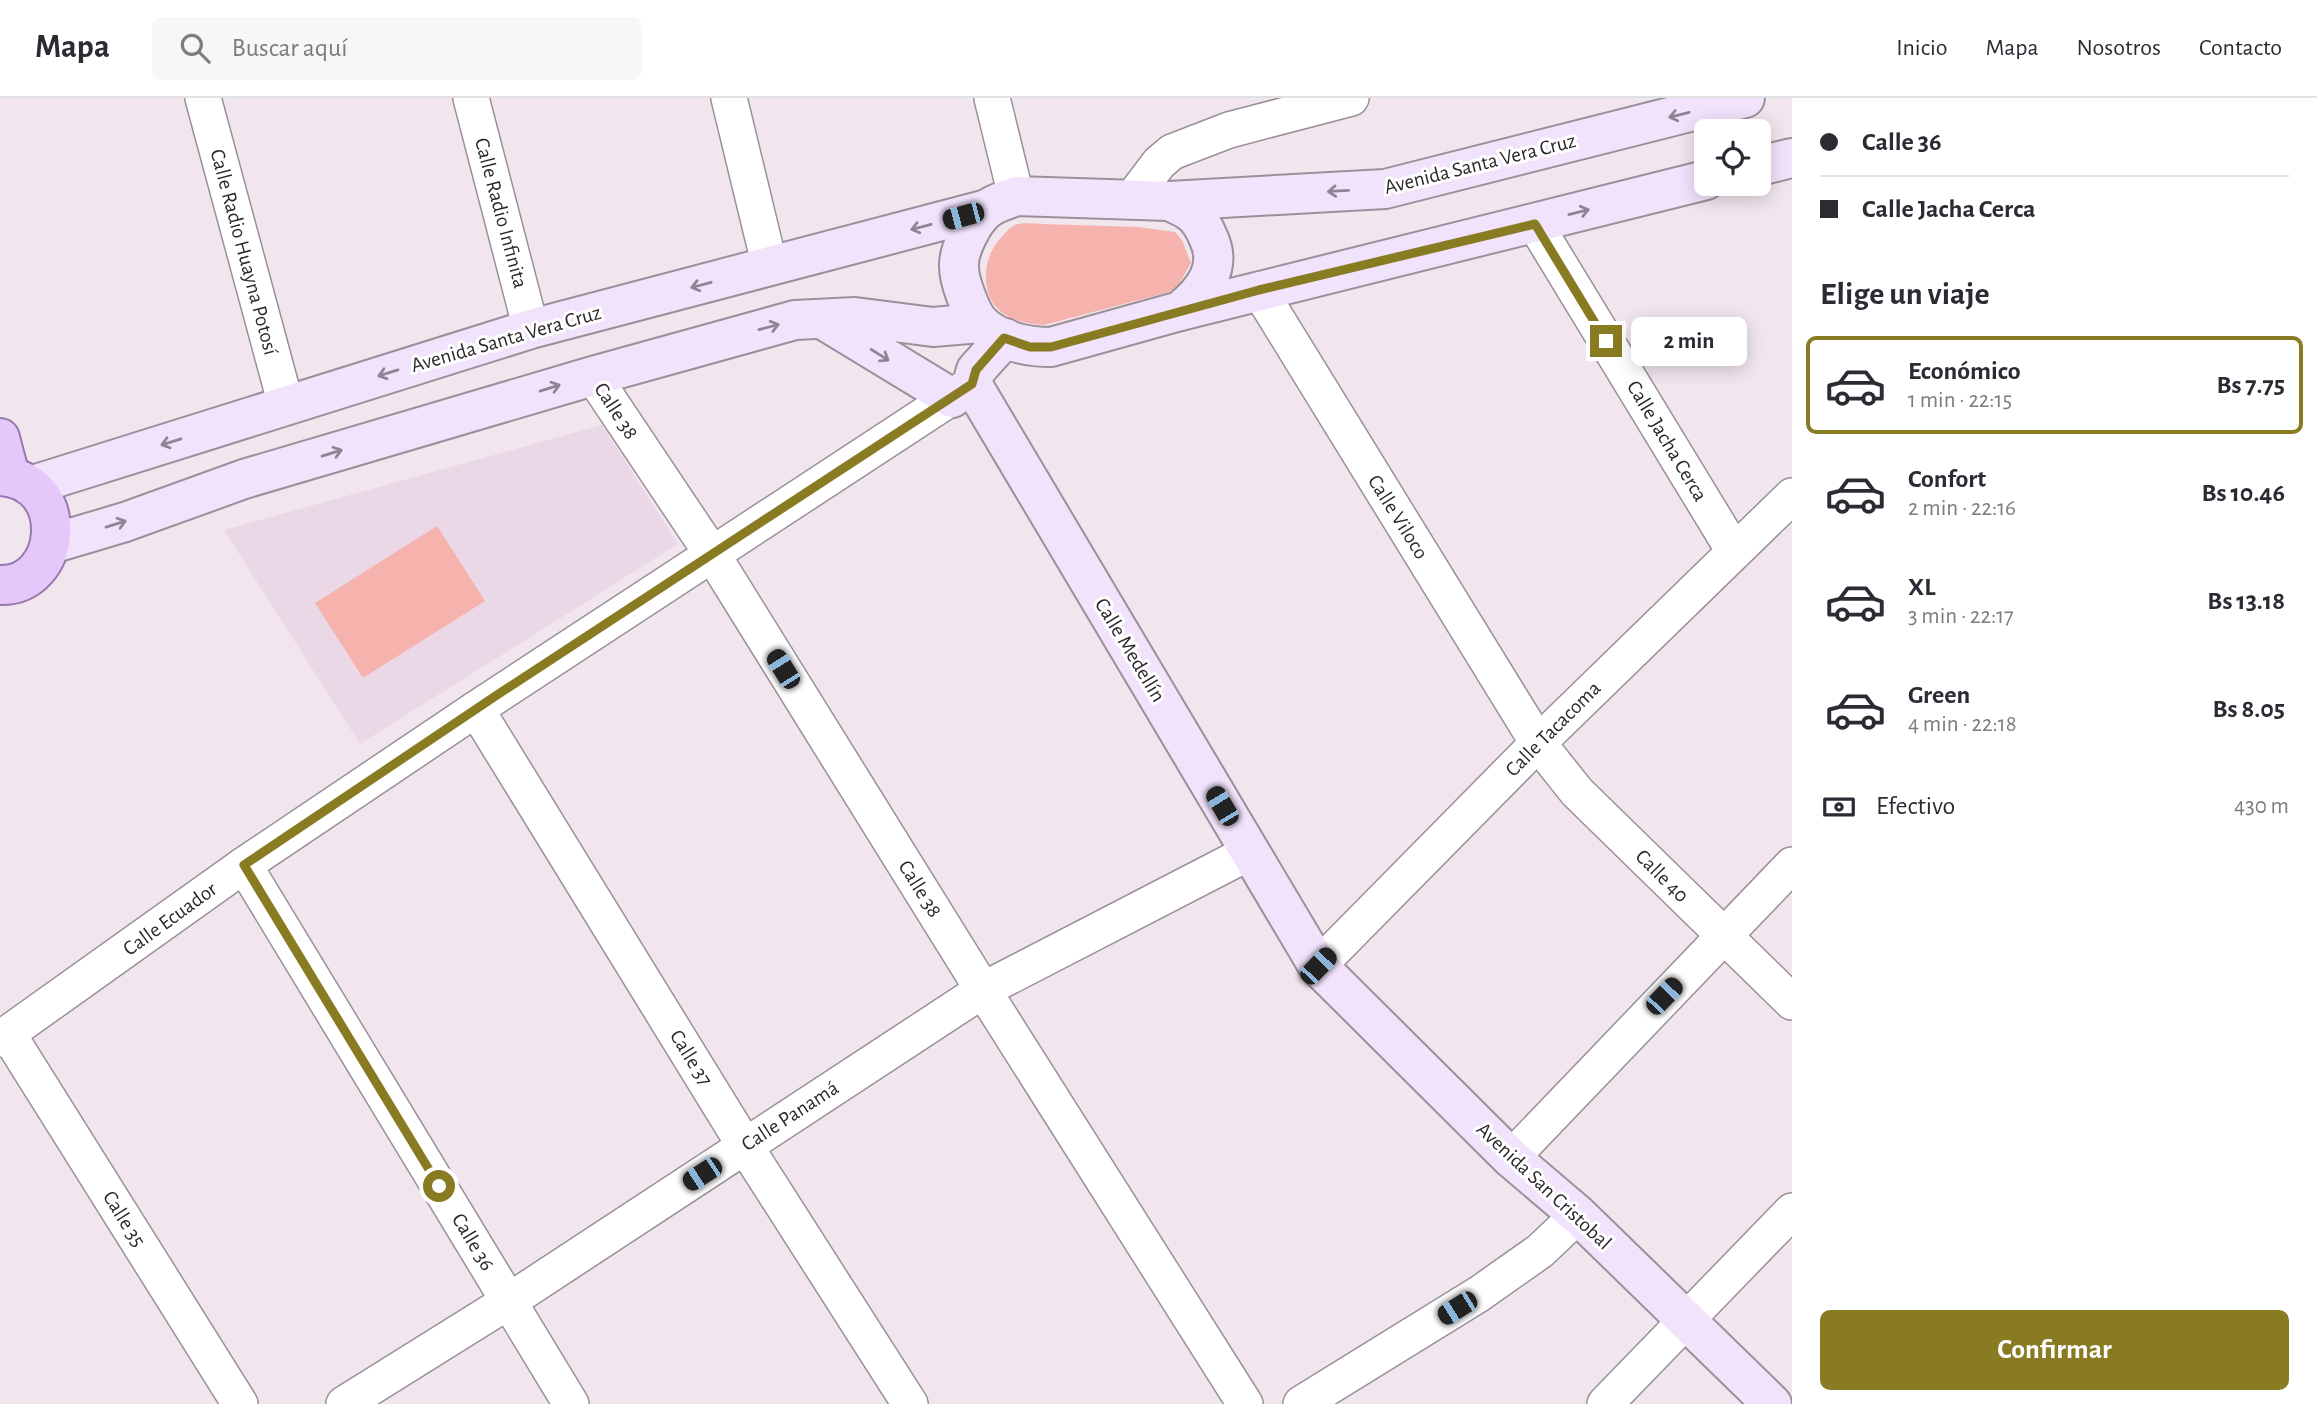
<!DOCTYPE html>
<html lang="es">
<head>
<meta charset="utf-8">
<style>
	:root { --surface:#fff; --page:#f7f7f7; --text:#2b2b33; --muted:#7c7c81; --line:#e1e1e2; --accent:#897b21 }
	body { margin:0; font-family:"Alegreya Sans",sans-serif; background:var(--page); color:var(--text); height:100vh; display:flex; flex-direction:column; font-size:26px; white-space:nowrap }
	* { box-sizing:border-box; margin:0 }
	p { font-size:23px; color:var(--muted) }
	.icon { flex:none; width:38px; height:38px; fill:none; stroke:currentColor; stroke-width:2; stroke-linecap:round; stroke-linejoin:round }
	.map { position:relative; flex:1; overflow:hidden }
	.details { display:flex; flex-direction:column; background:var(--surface); width:525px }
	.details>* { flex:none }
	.guide { display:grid; align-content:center; height:154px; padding:0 28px; background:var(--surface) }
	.tools { position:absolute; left:1694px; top:21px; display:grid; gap:14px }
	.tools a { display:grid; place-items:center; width:77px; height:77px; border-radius:10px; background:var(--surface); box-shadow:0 4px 18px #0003; font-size:35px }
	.end { position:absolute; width:32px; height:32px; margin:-16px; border:9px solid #897b21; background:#fff; box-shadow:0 0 0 4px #fff }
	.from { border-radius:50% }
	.bubble { position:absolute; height:49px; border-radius:10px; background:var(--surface); box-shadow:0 4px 18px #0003; font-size:23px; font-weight:700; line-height:49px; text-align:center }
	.car { position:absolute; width:21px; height:42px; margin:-21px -10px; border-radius:9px; box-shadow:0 0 5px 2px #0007; background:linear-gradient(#222 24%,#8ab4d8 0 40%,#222 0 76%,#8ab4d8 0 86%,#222 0) }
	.guide b { display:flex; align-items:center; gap:24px; height:66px; font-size:26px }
	.guide b+b { border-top:2px solid var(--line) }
	.guide i { width:18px; height:18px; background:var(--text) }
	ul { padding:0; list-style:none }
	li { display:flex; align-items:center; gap:21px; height:98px; margin:0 14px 10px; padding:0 14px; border:4px solid transparent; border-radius:10px }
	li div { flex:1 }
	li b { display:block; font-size:26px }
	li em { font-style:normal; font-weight:700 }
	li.selected { border-color:var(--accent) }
	li>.icon { width:63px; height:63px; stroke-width:1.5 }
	h2 { padding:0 28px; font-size:32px; line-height:84px }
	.pay { display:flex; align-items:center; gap:18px; height:77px; padding:0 28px; font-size:26px }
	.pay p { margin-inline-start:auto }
	.primary-button { display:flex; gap:14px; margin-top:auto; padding:14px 28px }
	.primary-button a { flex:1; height:80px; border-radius:10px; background:var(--accent); color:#fff; font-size:28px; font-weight:700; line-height:80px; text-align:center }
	header { display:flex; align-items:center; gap:42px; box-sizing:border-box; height:98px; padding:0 35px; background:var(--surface); border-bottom:2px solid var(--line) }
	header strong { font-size:33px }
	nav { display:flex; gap:38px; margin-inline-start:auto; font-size:24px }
	.search { width:490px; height:63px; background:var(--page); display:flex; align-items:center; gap:18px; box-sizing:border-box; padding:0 24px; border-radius:10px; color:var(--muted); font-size:26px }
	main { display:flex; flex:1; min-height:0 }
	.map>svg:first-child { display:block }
</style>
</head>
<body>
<header>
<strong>Mapa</strong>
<div class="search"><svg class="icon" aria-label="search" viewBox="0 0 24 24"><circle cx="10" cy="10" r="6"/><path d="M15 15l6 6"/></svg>Buscar aquí</div>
<nav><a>Inicio</a><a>Mapa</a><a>Nosotros</a><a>Contacto</a></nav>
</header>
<main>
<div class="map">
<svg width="1792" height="1306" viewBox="0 0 1792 1306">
	<rect width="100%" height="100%" fill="#f1e6ee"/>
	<polygon fill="#ebd8e6" points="602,327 678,446 360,646 224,432"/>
	<g fill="#f6b2ac">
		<path d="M 1042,126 L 1138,129 L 1175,134 L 1182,142 L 1191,165 L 1178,188 L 1169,194 L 1044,227 C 1029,226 1009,223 998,211 C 981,194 983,164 996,146 C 1001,140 1008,130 1015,127 C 1022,124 1035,126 1042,126 Z"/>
		<polygon points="437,428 485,503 363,580 315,505"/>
	</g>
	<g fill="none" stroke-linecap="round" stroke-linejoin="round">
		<g stroke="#9a9098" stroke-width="38">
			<g id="street">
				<polyline points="203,0 286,307"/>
				<polyline points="471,0 531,231"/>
				<polyline points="729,0 770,169"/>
				<polyline points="992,0 1016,98"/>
				<polyline points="1131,102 1159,65 1172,54 1229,32 1351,0"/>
				<polyline points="1535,126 1734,453"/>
				<polyline points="1259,192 1538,645 1577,694 1792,904"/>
				<polyline points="593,278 712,456 983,892 1245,1306"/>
				<polyline points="476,611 745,1048 910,1306"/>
				<polyline points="244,767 571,1306"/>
				<polyline points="1318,868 1538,645 1792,398"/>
				<polyline points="8,936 240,1306"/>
				<polyline points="0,941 244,767 476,611 972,286"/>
				<polyline points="1511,1060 1792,767"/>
				<polyline points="344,1306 509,1203 983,892 1250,754"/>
				<polyline points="1301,1306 1479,1196 1540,1153 1578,1117"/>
				<polyline points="1605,1306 1792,1113"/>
			</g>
		</g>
		<g stroke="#9a9098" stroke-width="42">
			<g id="secondary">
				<polyline points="1759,68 1792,60"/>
				<path d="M 1016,98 L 1169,103 C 1176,106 1183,109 1189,113 C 1198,119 1204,129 1208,139 C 1223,169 1204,194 1180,213 L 1051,249 C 1027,249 998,243 980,225 C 971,215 959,183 959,169 C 958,152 973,123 986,112 C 994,105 1007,102 1016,98 Z"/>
				<polyline points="1169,103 1385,91 1745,0"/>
				<polyline points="1180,213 1706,82"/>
				<polyline points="822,221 952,300"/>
				<polyline points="1005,240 976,272 972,286 1318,868 1511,1060 1578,1117 1772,1306"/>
				<polyline points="30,388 531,231 987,111"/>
				<polyline points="51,446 125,424 244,381 593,278 795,222 855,219 933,229 980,225"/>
			</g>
		</g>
		<g stroke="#9878af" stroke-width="42">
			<g id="primary">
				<polyline points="0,340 10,378"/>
				<path d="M 0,378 C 73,382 63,489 0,487"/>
			</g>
		</g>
		<use href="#street" stroke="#fff" stroke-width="35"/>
		<use href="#secondary" stroke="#f2e3fd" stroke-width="38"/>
		<use href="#primary" stroke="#e4c8fa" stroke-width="38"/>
	</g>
	<defs><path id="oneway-shaft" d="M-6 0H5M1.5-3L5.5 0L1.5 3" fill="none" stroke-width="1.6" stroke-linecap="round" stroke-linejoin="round" transform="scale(1.75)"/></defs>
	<g stroke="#8e8594">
		<use href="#oneway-shaft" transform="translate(1679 17) rotate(166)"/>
		<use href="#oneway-shaft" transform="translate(1338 93) rotate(177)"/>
		<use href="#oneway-shaft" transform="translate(1579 114) rotate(-14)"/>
		<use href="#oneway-shaft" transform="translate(921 129) rotate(165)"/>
		<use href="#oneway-shaft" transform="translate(701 187) rotate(165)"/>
		<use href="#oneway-shaft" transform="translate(769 229) rotate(-15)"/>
		<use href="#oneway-shaft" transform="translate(880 257) rotate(32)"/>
		<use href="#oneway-shaft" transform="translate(388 275) rotate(163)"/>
		<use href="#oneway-shaft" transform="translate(550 290) rotate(-17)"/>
		<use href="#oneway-shaft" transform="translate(171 344) rotate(163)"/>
		<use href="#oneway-shaft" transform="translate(332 355) rotate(-17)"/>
		<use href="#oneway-shaft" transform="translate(116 426) rotate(-17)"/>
	</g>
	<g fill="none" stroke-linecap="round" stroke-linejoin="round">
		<polyline stroke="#897b21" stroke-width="9" points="439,1088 244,767 497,597 972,286 976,272 1004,240 1030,249 1051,249 1259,192 1535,126 1606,243"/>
	</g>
	<g text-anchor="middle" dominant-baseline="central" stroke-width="6" stroke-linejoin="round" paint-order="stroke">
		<g font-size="21" fill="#2b272a" stroke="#fff">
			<text transform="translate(1480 66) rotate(-14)">Avenida Santa Vera Cruz</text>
			<text transform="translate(501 115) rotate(75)">Calle Radio Infinita</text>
			<text transform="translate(244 154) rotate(75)">Calle Radio Huayna Potosí</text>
			<text transform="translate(506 241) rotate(-16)">Avenida Santa Vera Cruz</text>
			<text transform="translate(616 313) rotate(57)">Calle 38</text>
			<text transform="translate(1667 343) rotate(59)">Calle Jacha Cerca</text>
			<text transform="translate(1398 419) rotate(58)">Calle Viloco</text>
			<text transform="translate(1130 552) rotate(59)">Calle Medellín</text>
			<text transform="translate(1553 631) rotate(-45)">Calle Tacacoma</text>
			<text transform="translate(1662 778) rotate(45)">Calle 40</text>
			<text transform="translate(920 791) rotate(58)">Calle 38</text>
			<text transform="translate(170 821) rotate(-36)">Calle Ecuador</text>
			<text transform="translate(691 960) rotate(58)">Calle 37</text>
			<text transform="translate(790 1018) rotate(-33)">Calle Panamá</text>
			<text transform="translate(1544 1088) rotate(43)">Avenida San Cristobal</text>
			<text transform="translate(124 1121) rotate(58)">Calle 35</text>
			<text transform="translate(473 1144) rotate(59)">Calle 36</text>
		</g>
	</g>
</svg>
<div class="tools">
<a><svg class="icon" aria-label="locate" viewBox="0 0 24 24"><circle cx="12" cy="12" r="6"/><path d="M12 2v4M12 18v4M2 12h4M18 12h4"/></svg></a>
</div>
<i class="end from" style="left:439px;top:1088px"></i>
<i class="end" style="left:1606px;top:243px"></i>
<div class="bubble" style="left:1631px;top:219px;width:116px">2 min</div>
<i class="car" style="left:963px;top:118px;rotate:255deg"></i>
<i class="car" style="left:783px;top:571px;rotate:328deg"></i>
<i class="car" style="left:1222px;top:708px;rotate:329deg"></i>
<i class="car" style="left:1318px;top:868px;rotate:44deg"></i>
<i class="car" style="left:1664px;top:898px;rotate:44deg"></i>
<i class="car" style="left:702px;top:1076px;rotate:237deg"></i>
<i class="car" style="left:1457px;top:1210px;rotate:238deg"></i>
</div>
<section class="details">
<div class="guide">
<b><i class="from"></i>Calle 36</b>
<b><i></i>Calle Jacha Cerca</b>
</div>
<h2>Elige un viaje</h2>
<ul>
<li class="selected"><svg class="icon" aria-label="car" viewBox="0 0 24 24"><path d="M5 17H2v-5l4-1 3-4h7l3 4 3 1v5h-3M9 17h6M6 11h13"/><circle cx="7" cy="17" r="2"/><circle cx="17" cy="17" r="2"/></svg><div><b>Económico</b><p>1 min · 22:15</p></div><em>Bs 7.75</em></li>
<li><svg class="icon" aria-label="car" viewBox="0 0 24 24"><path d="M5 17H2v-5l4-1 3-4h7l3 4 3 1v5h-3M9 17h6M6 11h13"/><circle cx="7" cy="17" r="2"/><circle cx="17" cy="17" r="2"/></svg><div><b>Confort</b><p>2 min · 22:16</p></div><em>Bs 10.46</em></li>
<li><svg class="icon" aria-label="car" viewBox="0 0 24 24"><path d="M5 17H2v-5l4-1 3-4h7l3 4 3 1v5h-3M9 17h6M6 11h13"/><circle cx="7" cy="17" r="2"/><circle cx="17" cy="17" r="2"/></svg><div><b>XL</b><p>3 min · 22:17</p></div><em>Bs 13.18</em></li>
<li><svg class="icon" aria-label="car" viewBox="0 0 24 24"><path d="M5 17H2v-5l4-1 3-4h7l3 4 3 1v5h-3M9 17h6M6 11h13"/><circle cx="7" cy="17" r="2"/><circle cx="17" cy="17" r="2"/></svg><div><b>Green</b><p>4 min · 22:18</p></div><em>Bs 8.05</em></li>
</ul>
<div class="pay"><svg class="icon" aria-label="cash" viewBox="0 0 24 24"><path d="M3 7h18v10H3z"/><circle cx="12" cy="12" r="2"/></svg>Efectivo<p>430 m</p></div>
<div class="primary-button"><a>Confirmar</a></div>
</section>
</main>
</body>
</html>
